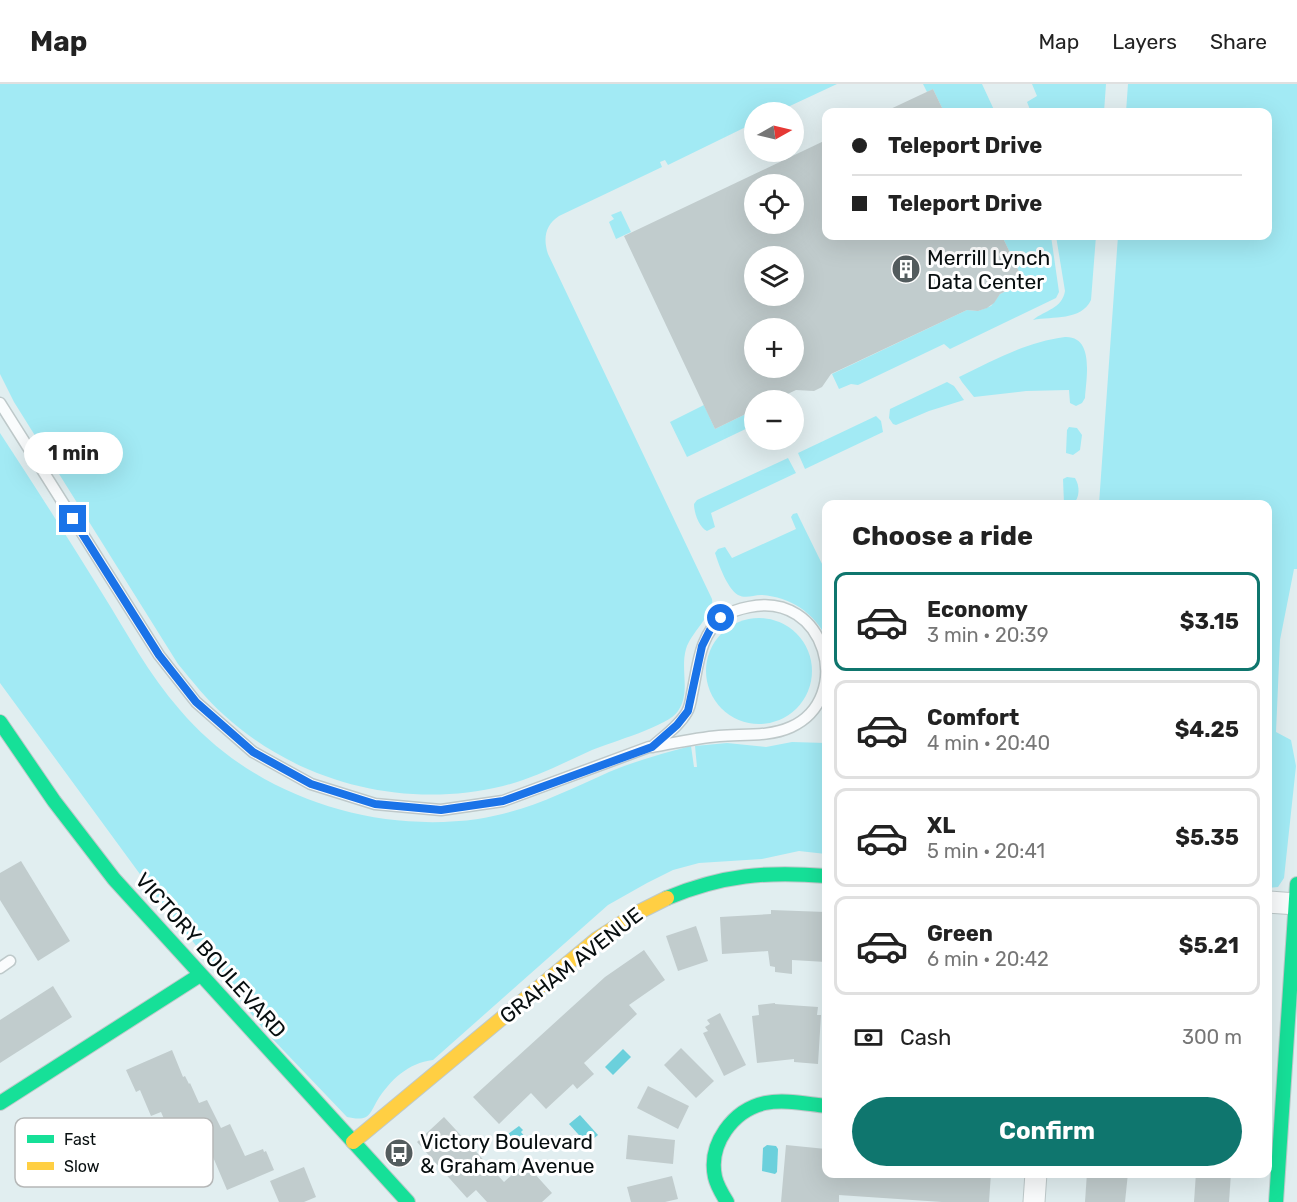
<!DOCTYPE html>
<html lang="en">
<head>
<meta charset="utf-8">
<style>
	:root { --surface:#fff; --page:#f2f2f2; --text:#222; --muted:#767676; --line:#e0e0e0; --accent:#0f766e }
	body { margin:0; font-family:Rubik,sans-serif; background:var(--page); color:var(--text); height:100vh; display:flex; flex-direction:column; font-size:22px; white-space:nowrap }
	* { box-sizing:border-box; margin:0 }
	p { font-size:20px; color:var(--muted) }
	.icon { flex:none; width:33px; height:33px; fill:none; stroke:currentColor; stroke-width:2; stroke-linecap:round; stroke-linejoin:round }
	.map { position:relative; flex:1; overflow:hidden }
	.panel { position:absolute; left:822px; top:416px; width:450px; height:678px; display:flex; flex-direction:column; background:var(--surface); border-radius:12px; box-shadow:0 6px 24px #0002 }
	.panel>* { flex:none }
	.hud { position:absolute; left:822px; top:24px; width:450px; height:132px; border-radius:12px; box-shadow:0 6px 24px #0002; display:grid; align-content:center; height:132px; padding:0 30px; background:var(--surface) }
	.needle { width:39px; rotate:82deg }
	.tools { position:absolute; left:744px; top:18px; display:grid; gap:12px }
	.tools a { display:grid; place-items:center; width:60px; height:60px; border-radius:50%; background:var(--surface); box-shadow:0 6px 24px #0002; font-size:30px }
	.end { position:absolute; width:27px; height:27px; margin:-14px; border:8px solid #1a73e8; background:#fff; box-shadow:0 0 0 3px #fff }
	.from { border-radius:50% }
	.bubble { position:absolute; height:42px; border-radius:21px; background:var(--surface); box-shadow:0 6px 24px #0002; font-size:20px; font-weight:700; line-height:42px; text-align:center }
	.hud b { display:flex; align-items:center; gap:21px; height:57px; font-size:22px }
	.hud b+b { border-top:2px solid var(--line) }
	.hud i { width:15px; height:15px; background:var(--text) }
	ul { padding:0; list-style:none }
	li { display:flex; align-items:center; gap:18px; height:99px; margin:0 12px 9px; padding:0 18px; border:3px solid var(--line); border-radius:12px }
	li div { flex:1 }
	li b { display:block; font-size:22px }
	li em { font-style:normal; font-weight:700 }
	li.on { border-color:var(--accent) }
	li>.icon { width:54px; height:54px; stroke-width:1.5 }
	h2 { padding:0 30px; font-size:27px; line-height:72px }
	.pay { display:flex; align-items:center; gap:15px; height:66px; padding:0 30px; font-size:22px }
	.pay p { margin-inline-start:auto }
	.action { display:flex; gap:12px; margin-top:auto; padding:12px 30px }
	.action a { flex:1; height:69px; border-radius:36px; background:var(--accent); color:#fff; font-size:24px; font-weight:700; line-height:69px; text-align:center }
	header { display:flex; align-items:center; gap:36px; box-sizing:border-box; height:84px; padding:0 30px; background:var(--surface); border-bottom:2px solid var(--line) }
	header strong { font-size:28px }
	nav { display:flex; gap:33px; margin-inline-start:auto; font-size:21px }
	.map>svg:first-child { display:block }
</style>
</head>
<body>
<header>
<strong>Map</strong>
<nav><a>Map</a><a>Layers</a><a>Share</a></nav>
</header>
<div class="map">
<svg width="1297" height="1118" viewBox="0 0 1297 1118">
	<rect width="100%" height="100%" fill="#e1eef0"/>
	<g fill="#a2eaf4">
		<path d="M 0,0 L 837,0 L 777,28 L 754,28 L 754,39 L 668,81 L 665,76 L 660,78 L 662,83 L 559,132 C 545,141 543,155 548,170 L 712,515 C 715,529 691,548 686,565 C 680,586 691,608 678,627 C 669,642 611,658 592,666 C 563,679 535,694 503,702 C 405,726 298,699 224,631 C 207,616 193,598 178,580 L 14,318 L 0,290 Z"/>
		<polygon points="923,0 982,0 995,28 944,28 933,5 927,8"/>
		<polygon points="1032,0 1106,0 1104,28 1045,28 1043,25 1031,28 1027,18 1037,12"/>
		<polygon points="1128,0 1297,0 1297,485 1294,485 1280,556 1276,648 1291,656 1296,682 1284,794 1278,803 1268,804 1268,420 1099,420 1118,152 1268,152 1268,28 1126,28"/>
		<polygon points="621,127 631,148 616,155 609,138 614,135 611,131"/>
		<polygon points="1002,152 1051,152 1059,208 1056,214 950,265 944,260 858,301 851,300 839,305 832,290 967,226 978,227 991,222 1000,210 1024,198"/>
		<path d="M 1056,152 L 1096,152 L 1091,216 C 1081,237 1053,232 1033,236 C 1045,226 1062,225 1065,207 Z"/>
		<path d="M 1065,253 C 1095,252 1086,295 1085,314 L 1082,319 L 1076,322 L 1070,319 L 1069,306 L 1026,307 L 974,313 L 962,298 L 959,293 C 994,276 1026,258 1065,253 Z"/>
		<polygon points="947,298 954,302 964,316 929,327 896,341 893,340 889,334 890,325"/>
		<polygon points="704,321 715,345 754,326 754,341 687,373 670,338"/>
		<polygon points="876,332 881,337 883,348 805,385 798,369"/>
		<polygon points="1069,343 1077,344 1082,351 1080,366 1073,371 1066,369 1067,346"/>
		<path d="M 0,349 C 35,402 69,456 102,509 C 127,549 149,591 180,626 C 252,711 370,750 478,735 C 528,727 564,708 609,688 C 635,677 664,669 691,662 L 694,683 L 697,683 L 695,662 L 727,659 L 766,663 L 792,658 L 826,659 L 826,770 L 799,767 L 762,775 L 699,779 L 673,786 L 647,799 L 608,821 L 433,976 C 408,979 390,996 377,1017 C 374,1022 371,1030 366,1033 C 360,1036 353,1034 347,1033 L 265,947 L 156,812 L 0,599 Z"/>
		<path d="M 788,374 L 796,389 L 711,429 L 715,443 L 707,447 C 699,443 694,429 694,420 L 697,416 Z"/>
		<path d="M 1067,393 L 1075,394 C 1080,402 1080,414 1073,420 L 1064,420 L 1063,395 Z"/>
		<path d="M 797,429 L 826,488 L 826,553 C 813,528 790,513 761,511 C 753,511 746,515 738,511 C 727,504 719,481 715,469 L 718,465 L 725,463 L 732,474 L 796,445 L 791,433 L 793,430 Z"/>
		<circle cx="759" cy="587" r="53"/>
	</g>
	<g fill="#6bd0dc">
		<polygon points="623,965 631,973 613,991 605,983"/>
		<polygon points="580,1031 598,1051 587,1060 569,1040"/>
		<polygon points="519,1042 523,1046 521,1048 530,1059 522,1066 508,1050"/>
		<polygon points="767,1061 776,1062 778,1065 777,1088 775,1090 762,1087 763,1064"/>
	</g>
	<g fill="#c1cccd" fill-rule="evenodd">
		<polygon points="933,5 944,28 884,28"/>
		<path d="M 826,56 L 826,152 L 1002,152 L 1024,198 L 1000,210 L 994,219 L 987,224 L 978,227 L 967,226 L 831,290 L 822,303 L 814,307 L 796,306 L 775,316 L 754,316 L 754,326 L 715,345 L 624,152 ZM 754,100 L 794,100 L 794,140 L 754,140 ZM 754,172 L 794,172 L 794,212 L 754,212 ZM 754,244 L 794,244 L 794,284 L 754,284 Z"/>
		<polygon points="21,777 70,857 38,877 0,816 0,789"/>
		<polygon points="771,826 826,828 826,878 792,876 792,890 775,888 775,883 770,882 768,867 722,870 720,833 771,830"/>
		<polygon points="696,842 708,877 678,887 666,852"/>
		<polygon points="644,866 665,896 629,921 637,930 584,979 594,990 577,1005 573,1000 546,1025 531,1009 499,1040 473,1013 605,893"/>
		<polygon points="53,902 72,933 0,979 0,936"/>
		<polygon points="775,919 775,920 818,923 817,931 821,931 818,980 794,978 794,975 757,979 752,932 759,931 758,921"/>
		<polygon points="720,929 746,981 724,992 703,949 708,947 705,943 710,940 707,936"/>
		<polygon points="681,964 714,997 696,1014 664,981"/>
		<polygon points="172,966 183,993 185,992 189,1000 190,999 199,1019 207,1016 221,1044 230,1040 245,1072 263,1065 264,1068 266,1067 274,1086 227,1106 213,1073 195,1081 183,1052 173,1056 161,1028 151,1032 140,1006 136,1008 126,986"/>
		<polygon points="648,1002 689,1022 678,1045 637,1024"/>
		<polygon points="444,1033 504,1098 525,1079 552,1109 542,1118 487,1118 476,1106 467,1114 417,1058"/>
		<polygon points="628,1051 675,1056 673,1080 626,1075"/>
		<polygon points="786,1061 826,1065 826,1089 991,1089 989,1118 942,1118 839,1111 839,1118 781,1118"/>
		<polygon points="304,1083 316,1113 304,1118 279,1118 270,1097"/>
		<polygon points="1087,1089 1128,1089 1125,1118 1085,1118"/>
		<polygon points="1196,1089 1231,1089 1229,1118 1194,1118"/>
		<polygon points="672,1092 678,1115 665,1118 631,1118 627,1103"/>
	</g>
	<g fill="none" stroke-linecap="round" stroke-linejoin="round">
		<g stroke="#bec9ca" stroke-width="13">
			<g id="lane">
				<path d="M 0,319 L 159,571 L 196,618 L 253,668 L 311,700 L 375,720 L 441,726 L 503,717 L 649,663 L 652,663 C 674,659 697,654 719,652 C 743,650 769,653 791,643 C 855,614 826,506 749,523 C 739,525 732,527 724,532 C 699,550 698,583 692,610 C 691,616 690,623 687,628 C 679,642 664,652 652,663"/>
				<polyline points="0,884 10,877"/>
			</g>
		</g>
		<g stroke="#bec9ca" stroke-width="23">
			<g id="street">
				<polyline points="1268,818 1297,820"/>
				<polyline points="1034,1118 1036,1089"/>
			</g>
		</g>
		<g stroke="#bec9ca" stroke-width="16">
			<g id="fast">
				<polyline points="0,638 54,717 114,795 408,1118"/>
				<path d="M 667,814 C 722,791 767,787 826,792"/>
				<polyline points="0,1019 200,891"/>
				<path d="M 727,1118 C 722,1110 717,1102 715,1093 C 708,1060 733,1026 765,1019 C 785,1015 806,1020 826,1022"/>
				<polyline points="1276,1118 1297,800"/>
			</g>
		</g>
		<g stroke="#bec9ca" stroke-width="16">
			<polyline id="slow" points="353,1058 597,855 639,828 667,814"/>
		</g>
		<use href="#lane" stroke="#fafcfd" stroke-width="10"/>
		<use href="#street" stroke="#fafcfd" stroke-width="21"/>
		<use href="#fast" stroke="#16e098" stroke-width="14"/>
		<use href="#slow" stroke="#ffcf43" stroke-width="14"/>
	</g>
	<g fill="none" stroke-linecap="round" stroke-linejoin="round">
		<polyline stroke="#1a73e8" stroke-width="8" points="73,435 159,571 196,618 253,668 311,700 375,720 441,726 503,717 652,663 677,641 688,627 702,562 710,546 721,534"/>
	</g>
	<defs>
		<g id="building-disc" transform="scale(1.5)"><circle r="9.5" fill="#535c5e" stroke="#fff"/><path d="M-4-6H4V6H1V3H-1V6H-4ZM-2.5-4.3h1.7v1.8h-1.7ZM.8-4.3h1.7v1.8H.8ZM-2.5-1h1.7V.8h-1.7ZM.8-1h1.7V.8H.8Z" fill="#fff"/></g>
		<g id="bus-disc" transform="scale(1.5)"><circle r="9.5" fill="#535c5e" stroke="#fff"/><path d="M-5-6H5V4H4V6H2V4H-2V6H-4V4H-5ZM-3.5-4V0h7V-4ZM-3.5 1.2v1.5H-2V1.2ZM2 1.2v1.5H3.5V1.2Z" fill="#fff"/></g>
	</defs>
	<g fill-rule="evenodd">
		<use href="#building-disc" x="906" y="185"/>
		<use href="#bus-disc" x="399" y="1069"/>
	</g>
	<g text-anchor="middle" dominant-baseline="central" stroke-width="6" stroke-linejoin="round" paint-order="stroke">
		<g font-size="21" fill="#070e0f" stroke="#fff" text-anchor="start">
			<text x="927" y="173">Merrill Lynch<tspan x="927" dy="24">Data Center</tspan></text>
			<text x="420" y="1057">Victory Boulevard<tspan x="420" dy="24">&amp; Graham Avenue</tspan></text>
		</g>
		<g font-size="21" fill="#070e0f" stroke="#fff">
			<text transform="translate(211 871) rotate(48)">VICTORY BOULEVARD</text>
			<text transform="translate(571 881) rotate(-38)">GRAHAM AVENUE</text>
		</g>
	</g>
	<rect x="15" y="1034" width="198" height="69" rx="9" fill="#fff" stroke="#b5b7b7" stroke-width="1.5"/>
	<rect x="27" y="1051" width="27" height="8" fill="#16e098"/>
	<rect x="27" y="1078" width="27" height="8" fill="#ffcf43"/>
	<g font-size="16" fill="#070e0f">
		<text x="64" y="1061">Fast</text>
		<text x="64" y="1088">Slow</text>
	</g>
</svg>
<div class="tools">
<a><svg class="needle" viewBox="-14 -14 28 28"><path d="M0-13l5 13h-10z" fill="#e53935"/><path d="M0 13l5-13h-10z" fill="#767676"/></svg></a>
<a><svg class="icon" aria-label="locate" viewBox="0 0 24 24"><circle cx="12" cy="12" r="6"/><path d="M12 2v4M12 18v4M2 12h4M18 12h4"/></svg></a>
<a><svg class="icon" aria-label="layers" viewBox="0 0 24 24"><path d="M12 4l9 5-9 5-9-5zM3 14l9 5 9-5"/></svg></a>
<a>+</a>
<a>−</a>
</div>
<i class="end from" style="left:721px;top:534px"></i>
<i class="end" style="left:73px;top:435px"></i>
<div class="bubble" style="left:24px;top:348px;width:99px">1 min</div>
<div class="hud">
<b><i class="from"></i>Teleport Drive</b>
<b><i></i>Teleport Drive</b>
</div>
<section class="panel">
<h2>Choose a ride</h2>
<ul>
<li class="on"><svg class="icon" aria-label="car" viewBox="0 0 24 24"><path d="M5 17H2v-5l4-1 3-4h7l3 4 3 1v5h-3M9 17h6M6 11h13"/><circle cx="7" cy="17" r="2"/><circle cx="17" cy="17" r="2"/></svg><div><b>Economy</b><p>3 min · 20:39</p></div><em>$3.15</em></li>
<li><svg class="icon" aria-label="car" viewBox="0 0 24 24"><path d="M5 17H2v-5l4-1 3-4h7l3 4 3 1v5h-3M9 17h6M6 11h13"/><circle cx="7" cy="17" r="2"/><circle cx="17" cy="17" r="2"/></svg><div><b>Comfort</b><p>4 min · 20:40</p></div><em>$4.25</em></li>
<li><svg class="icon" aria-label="car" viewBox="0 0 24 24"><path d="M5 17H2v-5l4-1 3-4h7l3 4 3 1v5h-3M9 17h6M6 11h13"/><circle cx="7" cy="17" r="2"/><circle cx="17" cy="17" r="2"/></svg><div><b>XL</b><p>5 min · 20:41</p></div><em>$5.35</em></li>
<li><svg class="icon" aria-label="car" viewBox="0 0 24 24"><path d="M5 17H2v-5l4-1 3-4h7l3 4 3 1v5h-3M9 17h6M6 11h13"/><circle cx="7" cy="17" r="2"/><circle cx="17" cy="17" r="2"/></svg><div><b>Green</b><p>6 min · 20:42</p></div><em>$5.21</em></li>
</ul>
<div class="pay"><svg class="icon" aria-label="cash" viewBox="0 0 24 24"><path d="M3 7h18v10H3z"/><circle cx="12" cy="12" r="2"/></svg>Cash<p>300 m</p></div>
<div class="action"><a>Confirm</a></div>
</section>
</div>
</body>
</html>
